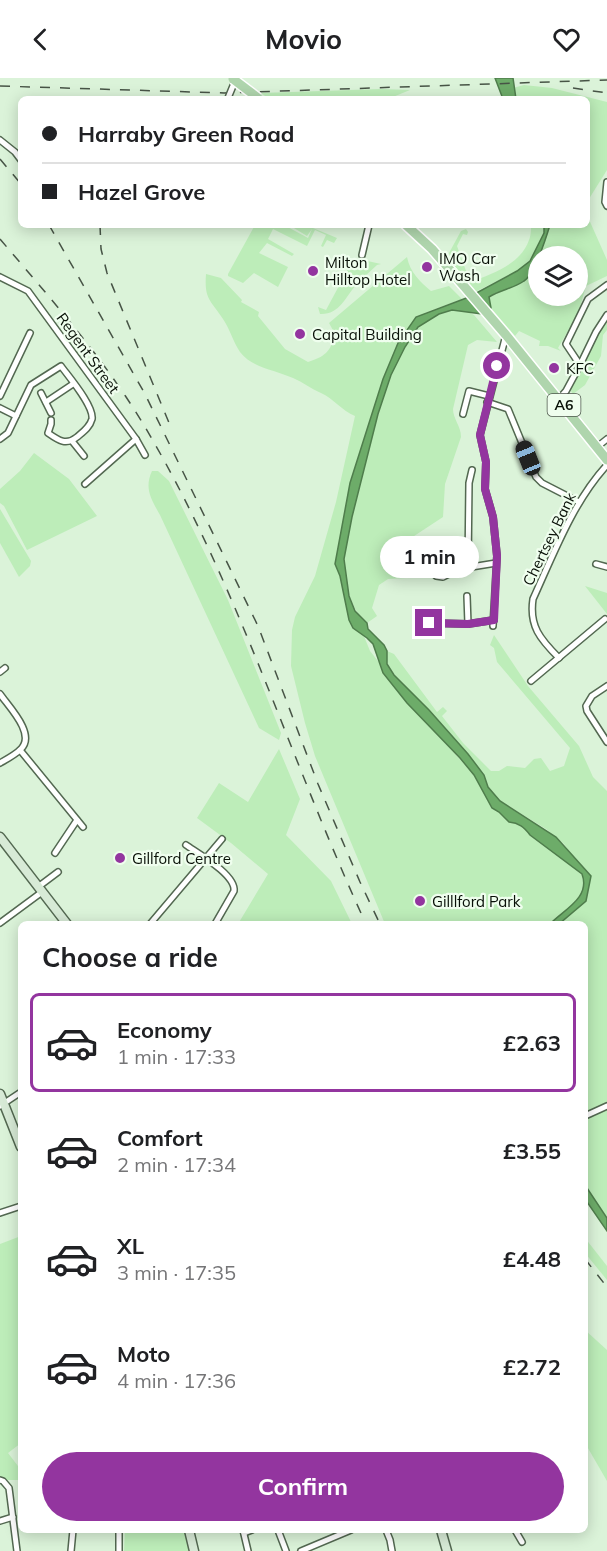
<!DOCTYPE html>
<html lang="en">
<head>
<meta charset="utf-8">
<style>
	:root { --surface:#fff; --page:#f6f6f6; --text:#202124; --muted:#757577; --line:#e0e0e0; --accent:#93359f }
	body { margin:0; font-family:Mulish,sans-serif; background:var(--page); color:var(--text); height:100vh; display:flex; flex-direction:column; font-size:22px; white-space:nowrap }
	* { box-sizing:border-box; margin:0 }
	p { font-size:20px; color:var(--muted) }
	.icon { flex:none; width:33px; height:33px; fill:none; stroke:currentColor; stroke-width:2; stroke-linecap:round; stroke-linejoin:round }
	.map { position:relative; flex:1; overflow:hidden }
	.side { position:absolute; left:18px; top:843px; width:570px; height:612px; display:flex; flex-direction:column; background:var(--surface); border-radius:9px; box-shadow:0 3px 15px #0003 }
	.side>* { flex:none }
	.hud { position:absolute; left:18px; top:18px; width:572px; height:132px; border-radius:9px; box-shadow:0 3px 15px #0003; display:grid; align-content:center; height:132px; padding:0 24px; background:var(--surface) }
	.tools { position:absolute; left:528px; top:168px; display:grid; gap:12px }
	.tools a { display:grid; place-items:center; width:60px; height:60px; border-radius:50%; background:var(--surface); box-shadow:0 3px 15px #0003; font-size:30px }
	.end { position:absolute; width:27px; height:27px; margin:-14px; border:8px solid #93359f; background:#fff; box-shadow:0 0 0 3px #fff }
	.from { border-radius:50% }
	.bubble { position:absolute; height:42px; border-radius:21px; background:var(--surface); box-shadow:0 3px 15px #0003; font-size:20px; font-weight:700; line-height:42px; text-align:center }
	.car { position:absolute; width:18px; height:36px; margin:-18px -9px; border-radius:8px; box-shadow:0 0 4px 2px #0007; background:linear-gradient(#222 24%,#8ab4d8 0 40%,#222 0 76%,#8ab4d8 0 86%,#222 0) }
	.hud b { display:flex; align-items:center; gap:21px; height:57px; font-size:22px }
	.hud b+b { border-top:2px solid var(--line) }
	.hud i { width:15px; height:15px; background:var(--text) }
	ul { padding:0; list-style:none }
	li { display:flex; align-items:center; gap:18px; height:99px; margin:0 12px 9px; padding:0 12px; border:3px solid transparent; border-radius:9px }
	li div { flex:1 }
	li b { display:block; font-size:22px }
	li em { font-style:normal; font-weight:700 }
	li.on { border-color:var(--accent) }
	li>.icon { width:54px; height:54px; stroke-width:1.5 }
	h2 { padding:0 24px; font-size:27px; line-height:72px }
	.primary-button { display:flex; gap:12px; margin-top:auto; padding:12px 24px }
	.primary-button a { flex:1; height:69px; border-radius:36px; background:var(--accent); color:#fff; font-size:24px; font-weight:700; line-height:69px; text-align:center }
	header { display:flex; justify-content:space-between; align-items:center; height:78px; padding:0 24px; background:var(--surface); font-size:27px; font-weight:700 }
	.map>svg:first-child { display:block }
</style>
</head>
<body>
<header><svg class="icon" aria-label="back" viewBox="0 0 24 24"><path d="M15 5l-7 7 7 7"/></svg>Movio<svg class="icon" aria-label="heart" viewBox="0 0 24 24"><path d="M12 20l-8-8c-3-5 5-10 8-4 3-6 11-1 8 4z"/></svg></header>
<div class="map">
<svg width="607" height="1473" viewBox="0 0 607 1473">
	<rect width="100%" height="100%" fill="#dbf3d9"/>
	<g fill="#bdedb9" fill-rule="evenodd">
		<polygon points="524,7 552,10 607,24 607,92 587,124 586,21 515,21 513,10"/>
		<polygon points="381,11 410,12 388,21 269,21 261,15"/>
		<path d="M 587,137 L 607,182 L 607,198 L 586,208 L 578,236 L 558,270 L 561,273 L 548,268 L 539,268 L 540,263 L 519,253 L 515,258 L 491,230 L 489,220 L 527,196 L 542,158 L 530,183 L 517,193 L 475,214 L 454,189 L 449,175 L 461,153 L 466,151 L 468,154 L 467,157 L 463,156 L 457,168 L 470,204 C 492,196 521,186 529,162 C 531,158 531,151 531,147 L 586,147 ZM 538,178 L 578,178 L 578,218 L 538,218 Z"/>
		<polygon points="255,147 284,147 308,160 312,151 307,158 289,147 314,147 313,150 337,160 334,165 327,162 323,169 321,168 326,157 315,152 307,168 273,151 268,161 294,176 292,178 267,165 259,175 288,189 278,209 254,195 243,205 228,198 228,196"/>
		<path d="M 407,179 C 410,194 420,204 431,213 L 449,208 L 462,221 L 425,235 L 398,265 L 335,486 L 370,573 L 425,642 L 474,697 L 492,730 L 499,734 L 509,744 C 519,745 524,749 530,757 L 582,796 L 585,803 L 579,822 L 550,846 L 385,846 L 315,678 L 305,645 L 291,588 L 292,552 L 295,539 L 315,498 L 336,424 L 355,338 C 342,333 333,320 321,315 C 311,311 303,304 293,300 C 276,292 252,290 240,274 C 233,264 230,251 223,241 C 211,222 204,222 206,196 L 221,200 L 242,222 L 241,224 L 259,234 L 258,238 L 285,271 L 308,284 C 324,279 331,274 335,256 L 329,245 Z"/>
		<path d="M 354,180 L 381,186 L 377,187 C 370,194 362,200 356,207 C 345,220 339,237 320,236 L 318,229 L 326,232 Z"/>
		<path d="M 452,232 L 467,233 L 474,237 L 497,264 L 477,262 L 468,267 L 453,331 C 453,341 461,348 461,359 L 445,406 L 443,439 L 408,462 L 406,500 L 388,501 L 379,507 L 372,530 L 377,538 L 367,545 C 349,530 345,504 344,482 C 344,461 352,439 357,419 C 371,364 381,297 417,251 C 424,241 440,235 452,232 Z"/>
		<path d="M 607,242 L 607,252 L 603,257 L 601,278 L 585,307 L 573,316 L 571,313 C 574,285 592,264 607,242 Z"/>
		<polygon points="34,375 69,401 97,438 27,472 4,428 0,425 0,411 20,393"/>
		<path d="M 152,393 L 158,393 L 169,403 L 228,522 L 281,655 L 279,662 L 259,650 L 160,437 C 151,421 144,410 152,393 Z"/>
		<polygon points="0,431 31,483 30,488 19,499 0,465"/>
		<polygon points="585,508 607,515 607,536"/>
		<polygon points="494,557 528,608 579,668 593,699 607,713 607,1140 585,1107 585,846 559,846 586,823 591,798 580,785 572,778 564,766 546,751 500,723 488,709 484,697 468,676 429,632 394,597 387,586 387,573 394,576 437,634 443,629 447,633 442,638 463,665 491,693 499,693 507,688 525,690 534,681 541,680 550,693 564,688 570,670 497,584 494,570 490,567"/>
		<polygon points="279,671 300,721 286,757 331,803 352,846 238,846 268,796 231,765 197,740 219,705 248,724"/>
		<polygon points="21,1158 21,1365 8,1375 21,1392 21,1402 0,1402 0,1166"/>
		<polygon points="585,1160 607,1188 607,1202 585,1175"/>
		<polygon points="585,1252 607,1272 607,1403 585,1365"/>
		<polygon points="125,1452 185,1452 190,1473 124,1473"/>
	</g>
	<g fill="#6dac69" stroke="#4f7d4c" stroke-width="1.5">
		<polygon points="495,0 513,0 516,21 503,21"/>
		<path d="M 544,147 L 550,147 C 546,160 535,196 524,203 C 514,210 500,212 489,219 L 491,230 L 482,236 L 452,232 L 439,236 L 418,249 L 405,269 L 391,297 L 378,336 L 352,439 L 344,481 L 349,518 L 355,533 L 367,545 L 368,551 L 384,567 L 387,573 L 387,586 L 394,597 L 429,632 L 468,676 L 484,697 L 488,709 L 500,723 L 556,759 L 591,798 L 586,823 L 559,846 L 550,846 C 563,832 591,820 582,796 L 530,757 C 524,749 519,745 509,744 L 499,734 L 492,730 L 474,697 L 460,680 L 407,625 L 383,595 L 373,566 L 367,560 L 353,550 L 349,542 L 340,498 L 335,486 L 350,405 L 383,301 L 398,265 L 416,239 L 469,219 L 517,193 L 530,183 L 544,155 Z"/>
		<polygon points="585,1107 607,1140 607,1153 585,1121"/>
	</g>
	<g fill="none" stroke-linecap="round" stroke-linejoin="round">
		<g stroke="#536851" stroke-width="8">
			<g id="street">
				<polyline points="0,62 15,74 21,82"/>
				<polyline points="607,104 605,124 607,128"/>
				<polyline points="362,177 369,147"/>
				<polyline points="0,199 28,213 136,361 145,377"/>
				<polyline points="580,287 596,254 607,237"/>
				<polyline points="41,315 51,335"/>
				<polyline points="0,318 30,255"/>
				<polyline points="559,321 566,313 580,287 566,266 588,221 607,207"/>
				<polyline points="46,324 73,306"/>
				<polyline points="487,324 508,331 536,399 542,405 579,424"/>
				<polyline points="0,330 16,338"/>
				<polyline points="463,336 469,313 489,318"/>
				<path d="M 0,361 L 8,355 L 31,307 L 61,288 C 69,299 94,328 92,341 C 90,349 83,354 77,359 C 66,368 58,362 48,355 L 51,346 L 51,342"/>
				<polyline points="72,363 84,378"/>
				<polyline points="597,369 607,361"/>
				<polyline points="85,406 136,361"/>
				<polyline points="432,471 432,493 436,498 443,499 459,491 496,485"/>
				<polyline points="596,486 607,489"/>
				<polyline points="468,489 469,405 472,392"/>
				<polyline points="467,518 468,546"/>
				<polyline points="429,545 468,546 494,542"/>
				<polyline points="493,548 497,478 493,439 485,411 486,384 480,357 506,257"/>
				<path d="M 559,580 C 540,561 529,548 533,521 C 554,475 573,424 607,387"/>
				<polyline points="0,594 5,590"/>
				<polyline points="531,603 605,541"/>
				<polyline points="607,608 592,618 586,628 587,633 607,664"/>
				<path d="M 0,616 C 9,629 36,656 21,671 C 15,677 7,681 0,685"/>
				<polyline points="20,672 83,749"/>
				<path d="M 186,767 C 199,776 236,797 234,813 L 215,846"/>
				<polyline points="55,775 77,742"/>
				<polyline points="38,809 58,794"/>
				<polyline points="0,845 42,814"/>
				<polyline points="150,846 222,761"/>
				<polyline points="0,1028 21,1014"/>
				<polyline points="585,1038 607,1028"/>
				<polyline points="0,1135 21,1128"/>
				<polyline points="0,1402 3,1403 9,1410 17,1473"/>
				<polyline points="0,1443 13,1439"/>
				<polyline points="243,1452 248,1473"/>
				<polyline points="278,1452 286,1473"/>
				<polyline points="386,1452 390,1462 392,1473"/>
				<polyline points="515,1452 522,1464"/>
				<polyline points="244,1455 252,1452"/>
				<polyline points="71,1473 73,1452"/>
				<polyline points="119,1473 119,1452"/>
				<polyline points="301,1473 351,1452"/>
			</g>
		</g>
		<g stroke="#536851" stroke-width="11">
			<g id="secondary">
				<polyline points="0,759 67,846"/>
				<polyline points="0,1016 21,1069"/>
				<polyline points="189,1452 194,1473"/>
				<polyline points="441,1452 447,1473"/>
			</g>
		</g>
		<g stroke="#fff" stroke-width="12">
			<polyline id="primary" points="406,147 432,171 506,257 607,382"/>
		</g>
		<use href="#street" stroke="#fff" stroke-width="5"/>
		<use href="#secondary" stroke="#d7ead6" stroke-width="8"/>
		<use href="#primary" stroke="#afd5ad" stroke-width="9"/>
		<g stroke="#475446" stroke-width="1.5" stroke-dasharray="10 10" stroke-linecap="butt">
			<polyline points="0,8 224,15 607,2"/>
			<polyline points="573,10 607,15"/>
			<polyline points="0,81 21,106"/>
			<polyline points="49,147 145,316 258,548 318,706 360,804 380,846"/>
			<polyline points="100,147 101,171 107,195 172,352"/>
			<path d="M 0,161 C 50,220 102,278 142,344 C 237,502 289,680 366,846"/>
			<polyline points="585,1181 607,1209"/>
		</g>
		<g stroke="#536851" stroke-width="8" stroke-linecap="butt">
			<polyline id="street-bridge" points="228,20 235,3"/>
		</g>
		<g stroke="#fff" stroke-width="12" stroke-linecap="butt">
			<polyline id="primary-bridge" points="233,1 258,20"/>
		</g>
		<use href="#street-bridge" stroke="#fff" stroke-width="5"/>
		<use href="#primary-bridge" stroke="#afd5ad" stroke-width="9"/>
	</g>
	<g fill="none" stroke-linecap="round" stroke-linejoin="round">
		<polyline stroke="#93359f" stroke-width="8" points="429,545 468,546 494,542 497,478 493,439 485,411 486,384 480,357 497,288"/>
	</g>
	<g fill="#93359f" stroke="#effeee" stroke-width="2">
		<circle cx="427" cy="189" r="6"/>
		<circle cx="313" cy="193" r="6"/>
		<circle cx="300" cy="256" r="6"/>
		<circle cx="554" cy="290" r="6"/>
		<circle cx="120" cy="780" r="6"/>
		<circle cx="420" cy="823" r="6"/>
	</g>
	<g text-anchor="middle" dominant-baseline="central" stroke-width="4.5" stroke-linejoin="round" paint-order="stroke">
		<rect fill="#effeee" stroke="#4d574c" stroke-width="1.5" x="547.5" y="316" width="33" height="22" rx="4.5"/>
		<g font-size="14" font-weight="bold" fill="#081007">
			<text x="564" y="327">A6</text>
		</g>
		<g font-size="15" fill="#081007" stroke="#effeee" text-anchor="start">
			<text x="439" y="180">IMO Car<tspan x="439" dy="17">Wash</tspan></text>
			<text x="325" y="184">Milton<tspan x="325" dy="17">Hilltop Hotel</tspan></text>
			<text x="312" y="256">Capital Building</text>
			<text x="566" y="290">KFC</text>
			<text x="132" y="780">Gillford Centre</text>
			<text x="432" y="823">Gilllford Park</text>
		</g>
		<g font-size="15" fill="#081007" stroke="#effeee">
			<text transform="translate(88 275) rotate(54)">Regent Street</text>
			<text transform="translate(549 461) rotate(-64)">Chertsey Bank</text>
		</g>
	</g>
</svg>
<div class="tools">
<a><svg class="icon" aria-label="layers" viewBox="0 0 24 24"><path d="M12 4l9 5-9 5-9-5zM3 14l9 5 9-5"/></svg></a>
</div>
<i class="end from" style="left:497px;top:288px"></i>
<i class="end" style="left:429px;top:545px"></i>
<div class="bubble" style="left:380px;top:458px;width:99px">1 min</div>
<i class="car" style="left:528px;top:380px;rotate:338deg"></i>
<div class="hud">
<b><i class="from"></i>Harraby Green Road</b>
<b><i></i>Hazel Grove</b>
</div>
<section class="side">
<h2>Choose a ride</h2>
<ul>
<li class="on"><svg class="icon" aria-label="car" viewBox="0 0 24 24"><path d="M5 17H2v-5l4-1 3-4h7l3 4 3 1v5h-3M9 17h6M6 11h13"/><circle cx="7" cy="17" r="2"/><circle cx="17" cy="17" r="2"/></svg><div><b>Economy</b><p>1 min · 17:33</p></div><em>£2.63</em></li>
<li><svg class="icon" aria-label="car" viewBox="0 0 24 24"><path d="M5 17H2v-5l4-1 3-4h7l3 4 3 1v5h-3M9 17h6M6 11h13"/><circle cx="7" cy="17" r="2"/><circle cx="17" cy="17" r="2"/></svg><div><b>Comfort</b><p>2 min · 17:34</p></div><em>£3.55</em></li>
<li><svg class="icon" aria-label="car" viewBox="0 0 24 24"><path d="M5 17H2v-5l4-1 3-4h7l3 4 3 1v5h-3M9 17h6M6 11h13"/><circle cx="7" cy="17" r="2"/><circle cx="17" cy="17" r="2"/></svg><div><b>XL</b><p>3 min · 17:35</p></div><em>£4.48</em></li>
<li><svg class="icon" aria-label="car" viewBox="0 0 24 24"><path d="M5 17H2v-5l4-1 3-4h7l3 4 3 1v5h-3M9 17h6M6 11h13"/><circle cx="7" cy="17" r="2"/><circle cx="17" cy="17" r="2"/></svg><div><b>Moto</b><p>4 min · 17:36</p></div><em>£2.72</em></li>
</ul>
<div class="primary-button"><a>Confirm</a></div>
</section>
</div>
</body>
</html>
